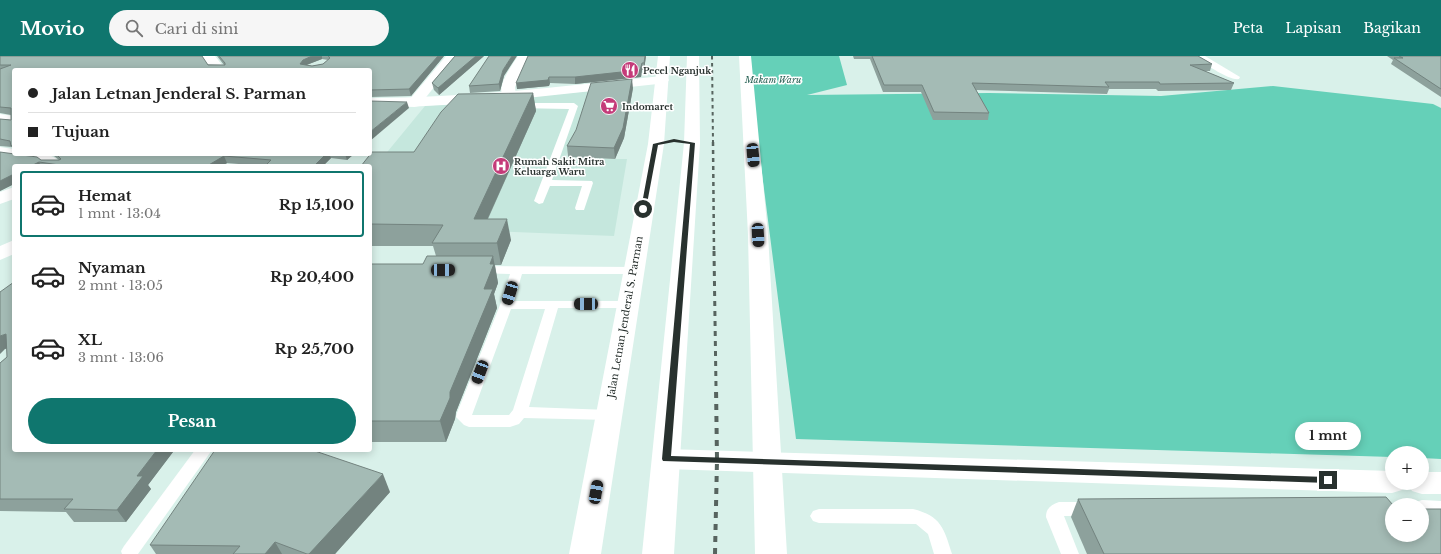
<!DOCTYPE html>
<html lang="id">
<head>
<meta charset="utf-8">
<style>
	:root { --surface:#fff; --page:#f6f6f6; --text:#222; --muted:#767676; --line:#e0e0e0; --accent:#0f766e }
	body { margin:0; font-family:"Libre Baskerville",serif; background:var(--page); color:var(--text); height:100vh; display:flex; flex-direction:column; font-size:15px; white-space:nowrap }
	* { box-sizing:border-box; margin:0 }
	p { font-size:13px; color:var(--muted) }
	.icon { flex:none; width:22px; height:22px; fill:none; stroke:currentColor; stroke-width:2; stroke-linecap:round; stroke-linejoin:round }
	.map { position:relative; flex:1; overflow:hidden }
	.panel { position:absolute; left:12px; top:108px; width:360px; height:288px; display:flex; flex-direction:column; background:var(--surface); border-radius:4px; box-shadow:0 2px 10px #0003 }
	.panel>* { flex:none }
	.hud { position:absolute; left:12px; top:12px; width:360px; height:88px; border-radius:4px; box-shadow:0 2px 10px #0003; display:grid; align-content:center; height:88px; padding:0 16px; background:var(--surface) }
	.buttons { position:absolute; left:1385px; top:390px; display:grid; gap:8px }
	.buttons a { display:grid; place-items:center; width:44px; height:44px; border-radius:50%; background:var(--surface); box-shadow:0 2px 10px #0003; font-size:20px }
	.end { position:absolute; width:18px; height:18px; margin:-9px; border:5px solid #28312e; background:#fff; box-shadow:0 0 0 2px #fff }
	.from { border-radius:50% }
	.bubble { position:absolute; height:28px; border-radius:14px; background:var(--surface); box-shadow:0 2px 10px #0003; font-size:13px; font-weight:700; line-height:28px; text-align:center }
	.car { position:absolute; width:12px; height:24px; margin:-12px -6px; border-radius:5px; box-shadow:0 0 3px 1px #0007; background:linear-gradient(#222 24%,#8ab4d8 0 40%,#222 0 76%,#8ab4d8 0 86%,#222 0) }
	.hud b { display:flex; align-items:center; gap:14px; height:38px; font-size:15px }
	.hud b+b { border-top:1px solid var(--line) }
	.hud i { width:10px; height:10px; background:var(--text) }
	ul { padding:7px 0 0; list-style:none }
	li { display:flex; align-items:center; gap:12px; height:66px; margin:0 8px 6px; padding:0 8px; border:2px solid transparent; border-radius:4px }
	li div { flex:1 }
	li b { display:block; font-size:15px }
	li em { font-style:normal; font-weight:700 }
	li.current { border-color:var(--accent) }
	li>.icon { width:36px; height:36px; stroke-width:1.5 }
	.cta { display:flex; gap:8px; margin-top:auto; padding:8px 16px }
	.cta a { flex:1; height:46px; border-radius:24px; background:var(--accent); color:#fff; font-size:16px; font-weight:700; line-height:46px; text-align:center }
	header { display:flex; align-items:center; gap:24px; box-sizing:border-box; height:56px; padding:0 20px; background:var(--accent); color:#fff }
	header strong { font-size:19px }
	nav { display:flex; gap:22px; margin-inline-start:auto; font-size:14px }
	.search { width:280px; height:36px; background:var(--page); display:flex; align-items:center; gap:10px; box-sizing:border-box; padding:0 14px; border-radius:22px; color:var(--muted); font-size:15px }
	.map>svg:first-child { display:block }
</style>
</head>
<body>
<header>
<strong>Movio</strong>
<div class="search"><svg class="icon" aria-label="search" viewBox="0 0 24 24"><circle cx="10" cy="10" r="6"/><path d="M15 15l6 6"/></svg>Cari di sini</div>
<nav><a>Peta</a><a>Lapisan</a><a>Bagikan</a></nav>
</header>
<div class="map">
<svg width="1441" height="498" viewBox="0 0 1441 498">
	<rect width="100%" height="100%" fill="#d9f1ea"/>
	<polygon fill="#c5e7dd" points="590,35 565,103 627,103 614,180 370,170 370,117 425,50"/>
	<polygon fill="#65d0b8" points="747,0 839,0 847,29 807,39 989,37 1161,40 1273,30 1433,48 1441,52 1441,403 1422,402 1422,397 1392,397 1392,401 796,383"/>
	<g fill="none" stroke-linecap="round" stroke-linejoin="round">
		<g fill="#fff" fill-rule="evenodd">
			<path d="M 1196,0 L 1205,0 L 1240,21 L 1239,23 C 1229,25 1203,7 1196,0 Z"/>
			<polygon points="518,47 574,47 578,50 552,124 592,125 593,127 584,154 576,154 575,152 582,130 550,130 543,147 539,148 534,145 569,53 515,52 514,50"/>
			<path d="M 478,210 L 637,211 L 639,214 L 637,217 L 633,218 L 522,218 L 514,245 L 633,245 L 634,248 L 633,251 L 628,252 L 558,252 L 529,351 L 609,354 L 614,355 L 617,359 L 614,363 L 609,364 L 524,362 L 519,368 L 510,371 L 469,371 L 464,369 L 456,361 L 457,357 L 500,249 L 510,218 L 474,217 L 472,214 L 474,211 ZM 511,253 L 545,253 L 513,354 L 509,359 L 472,359 Z"/>
			<polygon points="195,394 212,394 138,498 122,498 121,495 124,490"/>
			<polygon points="1422,444 1441,445 1441,459 1422,458 1422,449 1414,449 1416,446"/>
			<path d="M 1059,446 L 1091,446 L 1097,448 L 1100,453 L 1097,458 L 1091,460 L 1064,460 L 1079,498 L 1061,498 L 1046,461 C 1046,452 1051,449 1059,446 Z"/>
			<path d="M 819,453 L 913,453 C 941,460 944,472 952,498 L 934,498 L 928,478 L 916,468 L 819,467 L 813,465 L 810,460 L 813,455 Z"/>
		</g>
		<g fill="#fff" fill-rule="evenodd">
			<polygon points="446,0 459,0 419,50 414,51 409,50 407,47 409,44"/>
			<path d="M 518,0 L 530,0 L 515,31 L 516,40 L 514,43 L 509,44 L 504,43 C 495,31 511,11 518,0 Z"/>
			<polygon points="739,0 751,0 768,179 787,498 755,498 748,179"/>
			<polygon points="0,58 14,60 14,70 0,68"/>
			<path d="M 0,91 L 14,93 L 14,98 C 32,98 52,93 63,110 L 45,110 L 42,107 L 0,101 Z"/>
			<polygon points="14,131 14,143 0,148 0,136"/>
			<polygon points="14,184 14,198 0,204 0,190"/>
		</g>
		<g fill="#fff" fill-rule="evenodd">
			<polygon points="202,0 215,0 226,14 212,14"/>
			<path d="M 662,20 L 667,21 L 669,24 L 667,27 L 480,47 L 407,51 L 370,50 L 370,42 C 468,42 565,30 662,20 Z"/>
			<polygon points="666,393 1392,415 1392,427 1406,427 1402,434 1392,437 666,413 656,410 652,403 656,396"/>
			<polygon points="1422,416 1441,416 1441,438 1422,438 1412,435 1408,427 1422,427"/>
		</g>
		<g fill="#fff" fill-rule="evenodd">
			<polygon points="658,0 670,0 664,88 601,498 569,498 648,88"/>
			<polygon points="687,0 699,0 700,87 674,498 642,498 684,87"/>
		</g>
		<polyline stroke="#57645f" stroke-width="2" stroke-dasharray="3.5 3.5" stroke-linecap="butt" points="712,0 713,87"/>
		<polyline stroke="#57645f" stroke-width="2.5" stroke-dasharray="4 4" stroke-linecap="butt" points="713,86 714,196"/>
		<polyline stroke="#57645f" stroke-width="3" stroke-dasharray="5 5" stroke-linecap="butt" points="714,195 716,331"/>
		<polyline stroke="#57645f" stroke-width="4" stroke-dasharray="6 6" stroke-linecap="butt" points="715,498 717,404 716,330"/>
	</g>
	<g fill="#8da19c" fill-rule="evenodd">
		<path d="M 0,0 L 224,9 L 217,0 L 444,0 L 411,40 L 370,41 L 370,14 L 14,14 L 14,94 L 12,91 L 0,90 L 0,63 L 11,64 L 11,59 L 0,57 ZM 322,3 L 328,4 L 323,8 L 312,10 L 306,9 Z"/>
		<polygon points="455,0 484,0 439,39 434,34 432,27"/>
		<polygon points="528,0 646,0 644,14 642,14 641,21 575,28 550,27 549,30 517,33"/>
		<polygon points="853,0 1198,0 1212,8 1210,15 1204,15 1234,27 1231,34 1158,35 1156,33 1109,33 1107,38 976,34 989,57 988,64 933,64 921,36 883,36 870,3 854,3"/>
		<polygon points="1387,0 1441,0 1441,41 1391,8 1393,4"/>
		<polygon points="504,20 500,35 470,37 469,30"/>
		<polygon points="633,32 624,82 615,103 568,101 567,90"/>
		<polygon points="533,37 536,55 488,163 511,184 501,209 495,209 498,227 494,238 497,252 456,356 455,363 446,386 370,386 370,208 423,208 436,200 433,190 370,190 370,110 414,96"/>
		<polygon points="0,96 41,104 59,104 54,100 48,98 354,98 347,104 331,102 323,110 261,110 227,107 222,110 14,110 14,128 0,135"/>
		<polygon points="14,226 14,394 172,394 173,396 148,429 151,433 126,466 74,466 66,456 0,455 0,307 7,301 7,292 5,293"/>
		<polygon points="390,436 335,498 156,498 150,489"/>
		<polygon points="1078,443 1392,449 1441,498 1087,498 1071,461"/>
	</g>
	<g fill="#73837f">
		<polygon points="312,0 322,0 322,3 304,10 300,8 303,4"/>
		<polygon points="438,0 444,0 411,40 409,33"/>
		<polygon points="476,0 484,0 439,39 438,32"/>
		<polygon points="512,0 517,0 504,20 500,35 499,28 503,14"/>
		<polygon points="645,0 646,0 644,14 644,7"/>
		<polygon points="642,7 642,14 641,21 575,28 575,21"/>
		<polygon points="549,21 550,27 549,30 517,33 516,27"/>
		<polygon points="632,23 633,32 624,82 615,103 614,92"/>
		<polygon points="533,37 536,55 478,184 474,163"/>
		<polygon points="407,46 409,52 370,85 370,76"/>
		<polygon points="326,98 329,98 331,102 323,110 314,110"/>
		<polygon points="345,98 354,98 347,104"/>
		<polygon points="224,100 227,107 222,110 207,110"/>
		<polygon points="39,106 41,110 31,110"/>
		<polygon points="14,118 14,128 0,135 0,125"/>
		<polygon points="507,163 511,184 501,209 497,187"/>
		<polygon points="493,200 498,227 494,238 497,252 456,356 455,363 446,386 440,365 484,233 490,208"/>
		<polygon points="6,278 14,290 5,293 0,298 0,280"/>
		<polygon points="157,394 172,394 173,396 148,429 151,433 126,466 117,454 137,420"/>
		<polygon points="383,418 390,436 335,498 309,498"/>
		<polygon points="275,486 282,498 265,498"/>
	</g>
	<g fill="#a4bbb5" stroke="#73837f">
		<polygon points="0,0 202,0 208,9 225,9 225,7 219,0 312,0 303,4 300,8 312,10 323,8 330,2 328,0 438,0 409,33 370,34 370,14 14,14 14,89 11,90 10,85 0,83 0,63 11,64 11,52 0,51 0,13 11,9 0,9"/>
		<polygon points="455,0 476,0 438,32 432,27"/>
		<polygon points="489,0 512,0 503,14 499,28 469,30"/>
		<polygon points="528,0 645,0 644,7 642,7 640,14 575,21 549,21 548,24 516,27"/>
		<polygon points="872,0 1198,0 1212,8 1190,9 1234,27 1160,28 1159,26 1105,26 1109,31 972,27 989,57 934,56 922,29 884,29"/>
		<polygon points="1399,0 1441,0 1441,33 1394,2 1403,2"/>
		<polygon points="632,23 623,72 614,92 567,90 576,74 591,27"/>
		<polygon points="533,37 474,163 507,163 497,187 432,187 443,169 370,168 370,110 361,110 372,96 414,96 441,56 458,38"/>
		<polygon points="370,45 407,46 370,76"/>
		<polygon points="0,96 37,101 41,104 59,104 61,103 56,98 326,98 314,110 265,110 271,104 224,100 207,110 66,110 39,106 31,110 14,110 14,118 0,125"/>
		<polygon points="427,200 493,200 490,208 494,208 484,233 493,233 450,336 450,342 440,365 370,365 370,208 423,208"/>
		<polygon points="14,226 14,394 157,394 137,420 143,420 117,454 64,453 73,443 0,443 0,307 7,301 6,278 0,280 0,236"/>
		<polygon points="215,394 312,394 383,418 309,498 307,498 275,486 265,498 233,498 240,490 150,489"/>
		<polygon points="1386,441 1393,449 1392,449 1392,479 1422,479 1422,453 1441,453 1441,498 1104,498 1078,443"/>
	</g>
	<polygon fill="#28312e" points="674,83 695,87 671,400 1328,421 1332,424 1328,427 663,405 662,403 690,88 674,86 658,89 646,153 643,155 641,153 653,88"/>
	<defs>
		<g id="restaurant-disc" transform="scale(0.9)"><circle r="9.5" fill="#c43b79" stroke="#fff"/><path d="M-5-6h1v4h1v-4h1v4h1v-4h1v5L-1.5 .5V6h-2V.5L-5-1ZM5-6V6H3V1.5H1.5Q1.5-4 5-6Z" fill="#fff"/></g>
		<g id="supermarket-disc" transform="scale(0.9)"><circle r="9.5" fill="#c43b79" stroke="#fff"/><path d="M-6-5.5h2.5l.6 2H6L4.5 2H-2.5L-4.4-4H-6ZM-1.5 3.2a1.3 1.3 0 1 0 .1 0ZM3 3.2a1.3 1.3 0 1 0 .1 0Z" fill="#fff"/></g>
		<g id="hospital-disc" transform="scale(0.9)"><circle r="9.5" fill="#c43b79" stroke="#fff"/><path d="M-5-5h3v3.5h4V-5h3V5h-3V1.5h-4V5h-3Z" fill="#fff"/></g>
	</defs>
	<g fill-rule="evenodd">
		<use href="#restaurant-disc" x="630" y="14"/>
		<use href="#supermarket-disc" x="609" y="50"/>
		<use href="#hospital-disc" x="501" y="110"/>
	</g>
	<g text-anchor="middle" dominant-baseline="central" stroke-width="3" stroke-linejoin="round" paint-order="stroke">
		<g font-size="9" font-weight="bold" fill="#28312e" stroke="#fff" text-anchor="start">
			<text x="643" y="14">Pecel Nganjuk</text>
			<text x="622" y="50">Indomaret</text>
			<text x="514" y="105">Rumah Sakit Mitra<tspan x="514" dy="10">Keluarga Waru</tspan></text>
		</g>
		<g font-size="9" font-style="italic" fill="#286255" stroke="#fff">
			<text x="773" y="23">Makam Waru</text>
		</g>
		<g font-size="10" fill="#28312e" stroke="#fff">
			<text transform="translate(625 261) rotate(-80)">Jalan Letnan Jenderal S. Parman</text>
		</g>
	</g>
</svg>
<div class="buttons">
<a>+</a>
<a>−</a>
</div>
<i class="end from" style="left:643px;top:153px"></i>
<i class="end" style="left:1328px;top:424px"></i>
<div class="bubble" style="left:1295px;top:366px;width:66px">1 mnt</div>
<i class="car" style="left:753px;top:99px;rotate:175deg"></i>
<i class="car" style="left:758px;top:179px;rotate:177deg"></i>
<i class="car" style="left:443px;top:214px;rotate:90deg"></i>
<i class="car" style="left:510px;top:237px;rotate:197deg"></i>
<i class="car" style="left:586px;top:248px;rotate:270deg"></i>
<i class="car" style="left:480px;top:316px;rotate:201deg"></i>
<i class="car" style="left:596px;top:436px;rotate:10deg"></i>
<div class="hud">
<b><i class="from"></i>Jalan Letnan Jenderal S. Parman</b>
<b><i></i>Tujuan</b>
</div>
<section class="panel">
<ul>
<li class="current"><svg class="icon" aria-label="car" viewBox="0 0 24 24"><path d="M5 17H2v-5l4-1 3-4h7l3 4 3 1v5h-3M9 17h6M6 11h13"/><circle cx="7" cy="17" r="2"/><circle cx="17" cy="17" r="2"/></svg><div><b>Hemat</b><p>1 mnt · 13:04</p></div><em>Rp 15,100</em></li>
<li><svg class="icon" aria-label="car" viewBox="0 0 24 24"><path d="M5 17H2v-5l4-1 3-4h7l3 4 3 1v5h-3M9 17h6M6 11h13"/><circle cx="7" cy="17" r="2"/><circle cx="17" cy="17" r="2"/></svg><div><b>Nyaman</b><p>2 mnt · 13:05</p></div><em>Rp 20,400</em></li>
<li><svg class="icon" aria-label="car" viewBox="0 0 24 24"><path d="M5 17H2v-5l4-1 3-4h7l3 4 3 1v5h-3M9 17h6M6 11h13"/><circle cx="7" cy="17" r="2"/><circle cx="17" cy="17" r="2"/></svg><div><b>XL</b><p>3 mnt · 13:06</p></div><em>Rp 25,700</em></li>
</ul>
<div class="cta"><a>Pesan</a></div>
</section>
</div>
</body>
</html>
